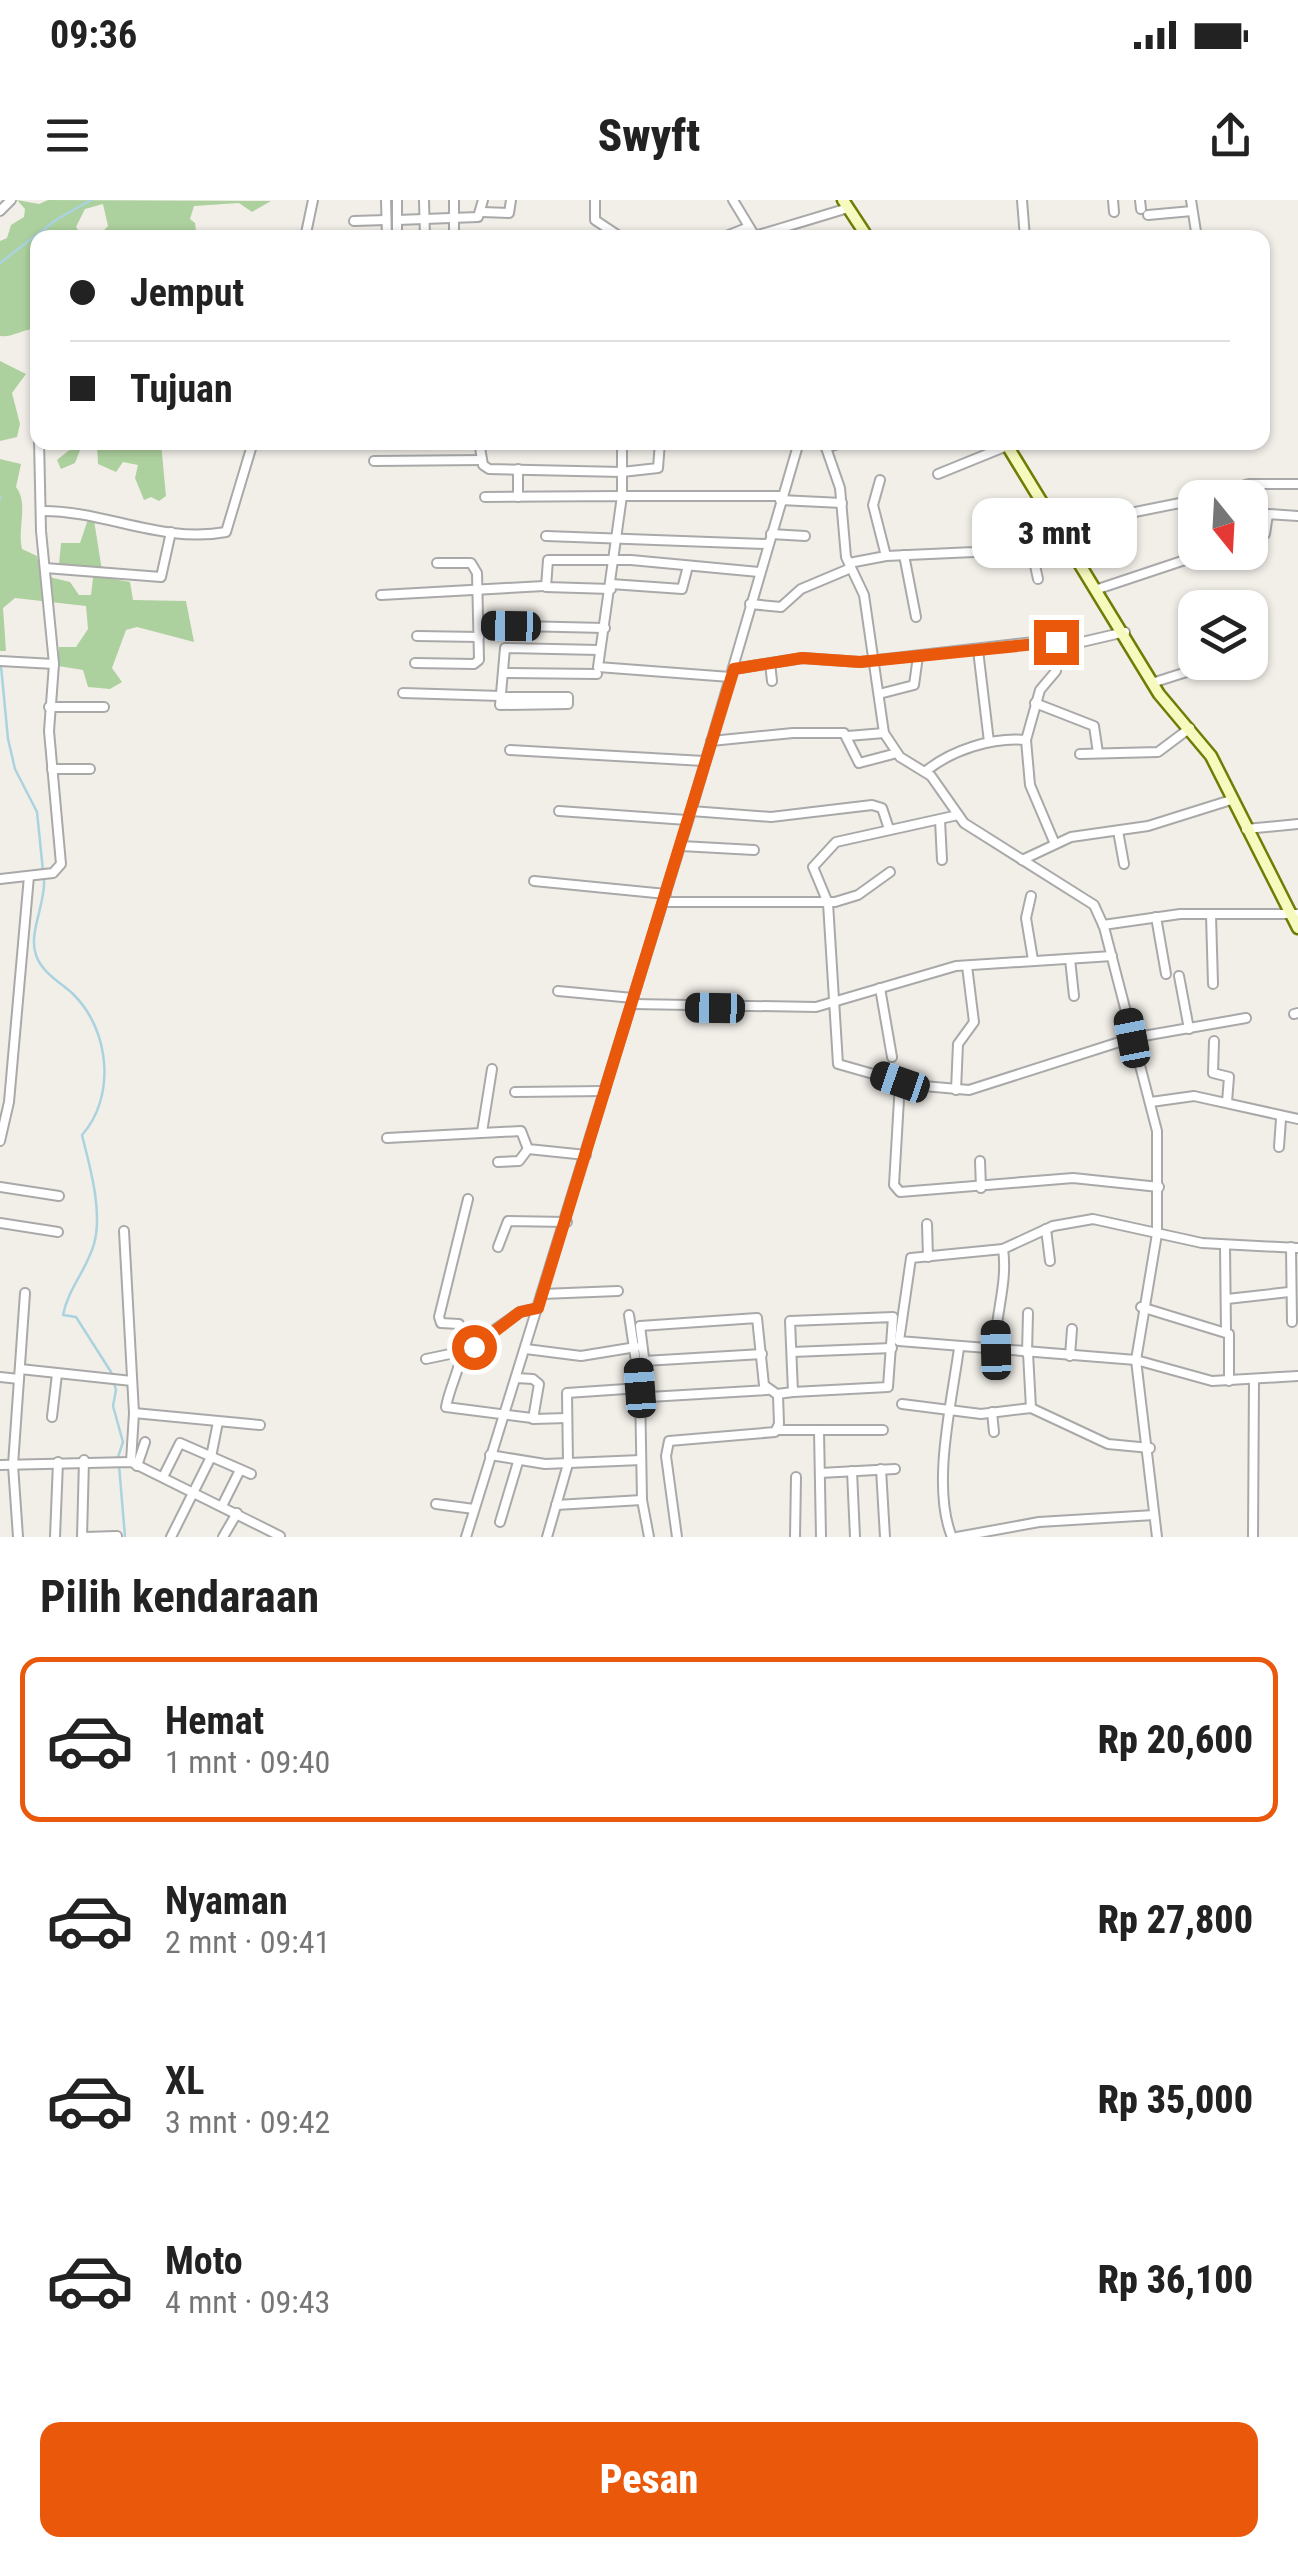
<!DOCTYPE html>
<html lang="id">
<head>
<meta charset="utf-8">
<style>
	:root { --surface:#fff; --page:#f6f6f6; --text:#222; --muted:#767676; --line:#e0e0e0; --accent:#ea580c }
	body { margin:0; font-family:"Roboto Condensed",sans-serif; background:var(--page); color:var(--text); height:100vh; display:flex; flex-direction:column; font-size:38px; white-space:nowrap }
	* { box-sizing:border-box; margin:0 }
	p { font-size:32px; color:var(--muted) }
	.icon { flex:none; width:55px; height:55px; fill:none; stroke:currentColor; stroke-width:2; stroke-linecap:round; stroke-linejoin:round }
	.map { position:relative; height:1337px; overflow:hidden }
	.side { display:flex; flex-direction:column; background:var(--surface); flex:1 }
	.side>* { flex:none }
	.hud { position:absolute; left:30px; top:30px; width:1240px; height:220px; border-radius:20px; box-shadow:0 2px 8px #0004; display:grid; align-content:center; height:220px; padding:0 40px; background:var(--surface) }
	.needle { width:65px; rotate:162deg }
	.buttons { position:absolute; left:1178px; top:280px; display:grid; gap:20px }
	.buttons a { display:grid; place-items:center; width:90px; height:90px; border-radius:20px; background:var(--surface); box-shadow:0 2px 8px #0004; font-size:50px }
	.end { position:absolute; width:45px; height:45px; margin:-22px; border:12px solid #ea580c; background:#fff; box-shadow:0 0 0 5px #fff }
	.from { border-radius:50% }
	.bubble { position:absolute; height:70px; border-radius:20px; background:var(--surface); box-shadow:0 2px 8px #0004; font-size:32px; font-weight:800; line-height:70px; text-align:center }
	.car { position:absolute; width:30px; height:60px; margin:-30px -15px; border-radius:12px; box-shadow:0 0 8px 2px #0007; background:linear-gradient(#222 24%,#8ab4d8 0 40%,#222 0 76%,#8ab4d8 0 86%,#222 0) }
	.hud b { display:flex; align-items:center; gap:35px; height:95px; font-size:38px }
	.hud b+b { border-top:2px solid var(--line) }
	.hud i { width:25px; height:25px; background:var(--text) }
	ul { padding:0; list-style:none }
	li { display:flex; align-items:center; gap:30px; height:165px; margin:0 20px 15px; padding:0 20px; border:5px solid transparent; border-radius:20px }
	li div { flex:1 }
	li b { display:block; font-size:38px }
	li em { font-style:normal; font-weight:800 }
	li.on { border-color:var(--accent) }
	li>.icon { width:90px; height:90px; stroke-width:1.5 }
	h2 { padding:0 40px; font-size:45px; line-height:120px }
	.primary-button { display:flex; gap:20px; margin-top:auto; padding:20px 40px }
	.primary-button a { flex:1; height:115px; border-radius:20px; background:var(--accent); color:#fff; font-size:40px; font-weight:800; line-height:115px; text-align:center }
	.status { display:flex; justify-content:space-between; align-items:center; height:70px; padding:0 50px; background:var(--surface); direction:ltr }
	.status svg { height:28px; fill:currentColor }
	header { display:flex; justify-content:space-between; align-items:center; height:130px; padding:0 40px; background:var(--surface); font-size:45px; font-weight:800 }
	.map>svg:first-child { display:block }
</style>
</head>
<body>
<div class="status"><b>09:36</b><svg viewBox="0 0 49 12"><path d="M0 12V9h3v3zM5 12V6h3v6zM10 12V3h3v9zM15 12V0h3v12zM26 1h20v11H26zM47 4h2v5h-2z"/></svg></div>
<header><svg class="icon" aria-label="menu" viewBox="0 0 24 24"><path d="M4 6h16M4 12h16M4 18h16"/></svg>Swyft<svg class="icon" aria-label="share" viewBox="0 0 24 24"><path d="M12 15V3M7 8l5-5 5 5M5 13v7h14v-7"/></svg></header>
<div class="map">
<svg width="1298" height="1337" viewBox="0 0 1298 1337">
	<rect width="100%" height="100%" fill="#f2efe9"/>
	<g fill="#add19e">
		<path d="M 17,0 L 39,4 L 48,0 L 271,1 L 252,12 L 239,3 L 194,6 L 190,19 L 195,23 L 197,38 L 98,37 L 108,26 L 103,4 L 85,9 L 76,27 L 83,37 L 38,38 L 37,130 C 24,127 14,138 0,136 L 0,41 L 7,38 L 11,25 L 24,17 L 25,9 Z"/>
		<polygon points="0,161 26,174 12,193 20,224 17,237 0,241"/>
		<polygon points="69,243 161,243 166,296 159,301 151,297 144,300 135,278 138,265 123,262 116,272 98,264 97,244 82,245 75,263 61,269 57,260 73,247"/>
		<path d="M 0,259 L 21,264 L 16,287 C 29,304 17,328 22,349 L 37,356 L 41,375 L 70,382 L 79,395 L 91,395 L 93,378 L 87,367 L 59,364 L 61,343 L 80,343 L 88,319 L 94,320 L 103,377 L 130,382 L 133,400 L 186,401 L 194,442 L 137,427 L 126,430 L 112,468 L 122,482 L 110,489 L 88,487 L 83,470 L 58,466 L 59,447 L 76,447 L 88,429 L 86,406 L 15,398 L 3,408 L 6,451 L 0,451 Z"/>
	</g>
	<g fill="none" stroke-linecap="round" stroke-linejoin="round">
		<g stroke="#aad3df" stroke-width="2.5">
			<polyline points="0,63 56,20 91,0"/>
			<polyline points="0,297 0,300"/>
			<polyline points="1,466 8,539 15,569 37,612 43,671"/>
			<path d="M 44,679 C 46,703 28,733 36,755 C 42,773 60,782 73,794 C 110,830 116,897 82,935 C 90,967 103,1012 94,1044 C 87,1069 68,1089 63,1115 L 76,1117 L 111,1172 L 116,1190 L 113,1206 L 123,1242 L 118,1257"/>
			<polyline points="119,1265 125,1337"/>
		</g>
		<g stroke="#a9a9a9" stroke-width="12">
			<g id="street">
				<polyline points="386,0 387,38"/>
				<polyline points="424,0 425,38"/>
				<polyline points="595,0 595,20 622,38"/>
				<polyline points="733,0 756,38"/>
				<polyline points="1022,0 1025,38"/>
				<polyline points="1113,0 1114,12"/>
				<polyline points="1140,0 1141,9"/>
				<polyline points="1191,0 1197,38"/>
				<polyline points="0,11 11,0"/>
				<polyline points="482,12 509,13 511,0"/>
				<polyline points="1148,15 1192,11"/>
				<polyline points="397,20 478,17 483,0"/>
				<polyline points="354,21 386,20"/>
				<polyline points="755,36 848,8"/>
				<polyline points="305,38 313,0"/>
				<polyline points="397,38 397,0"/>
				<polyline points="454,38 454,0"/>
				<polyline points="721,38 749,27"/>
				<polyline points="479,242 483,265 489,269 622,272 622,296 782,296"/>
				<polyline points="622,242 622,272 658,268 660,242"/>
				<polyline points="799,242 691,611 771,617 872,605 882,608 889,629"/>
				<polyline points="824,242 840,288 846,357 864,395 884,533 900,557 931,576 964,623 1094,705 1104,727 1157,931 1157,1034 1136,1160 1157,1337"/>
				<polyline points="826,248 843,242"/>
				<polyline points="374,261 482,260"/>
				<polyline points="938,274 1007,246"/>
				<polyline points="880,280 873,305 886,356"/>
				<polyline points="485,297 622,296 598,467 730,477"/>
				<polyline points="518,297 518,269"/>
				<polyline points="1203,298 1249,284 1298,284"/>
				<polyline points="780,300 842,303"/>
				<path d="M 41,311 C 103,310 162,344 226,332 L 253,242"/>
				<polyline points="1060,327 1195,300"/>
				<polyline points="771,334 805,336"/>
				<polyline points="546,336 767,344"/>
				<polyline points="1029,339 1038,379"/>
				<polyline points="1250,340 1265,334 1268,314 1298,316"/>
				<polyline points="904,355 916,417"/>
				<polyline points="849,363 886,356 974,352 1062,331"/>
				<polyline points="45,368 161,377 171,332"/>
				<polyline points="611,384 682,389 688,366"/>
				<polyline points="611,389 546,387 548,360 631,360 759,372"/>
				<polyline points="1098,389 1209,352"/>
				<polyline points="381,395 544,386"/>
				<polyline points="750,404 781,407 801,389 851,368"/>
				<polyline points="479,425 605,428"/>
				<polyline points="417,436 479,437"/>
				<polyline points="978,450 989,542"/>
				<polyline points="0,461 54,464"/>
				<polyline points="415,463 474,464 479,460 477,373 471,363 437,363"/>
				<polyline points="770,463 772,481"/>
				<polyline points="733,469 803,458 860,462 1034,442 1082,442 1125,432"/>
				<polyline points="503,473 597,474"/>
				<polyline points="1152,483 1218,462"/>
				<polyline points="403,493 501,496"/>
				<polyline points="879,494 914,485 918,456"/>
				<polyline points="501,497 568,497 568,504 500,505 505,448 599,450"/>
				<polyline points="1035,503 1094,526 1098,553"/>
				<polyline points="49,507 104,507"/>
				<polyline points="848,536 884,533"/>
				<polyline points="1026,540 1030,585 1055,644"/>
				<polyline points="711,541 793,533 844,533 859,563 897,553"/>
				<polyline points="510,550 704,561"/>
				<polyline points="1080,554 1158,552 1190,528"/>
				<polyline points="52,569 90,569"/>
				<path d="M 926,571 C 952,550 992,537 1026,540 L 1040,490 L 1056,471 L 1056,442"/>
				<polyline points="559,611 687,620"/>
				<polyline points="958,615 836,642 813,667 828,703 838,864 912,885 969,890 1132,838 1246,818"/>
				<polyline points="940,620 942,660"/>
				<polyline points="1246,629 1298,624"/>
				<polyline points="1118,631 1124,664"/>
				<polyline points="681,646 754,650"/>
				<polyline points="1022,660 1071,637 1148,626 1231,600"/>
				<polyline points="0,679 53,673 61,664 49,531 54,464 41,331 38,192"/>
				<polyline points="534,681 666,694"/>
				<polyline points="1031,696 1026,718 1033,760"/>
				<polyline points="663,702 835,702 858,695 890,672"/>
				<polyline points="1211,715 1213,784"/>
				<polyline points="1156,717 1166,774"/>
				<polyline points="1103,725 1180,714 1298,714"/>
				<polyline points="1070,759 1074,796"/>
				<polyline points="1179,776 1189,829"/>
				<polyline points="880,788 892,857"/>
				<polyline points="558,791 633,798"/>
				<polyline points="632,804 816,807 956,766 1112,756"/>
				<polyline points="1294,814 1298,813"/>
				<polyline points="1214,841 1213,873 1229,877 1227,902"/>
				<polyline points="900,882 894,985 900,992 1073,978 1159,987"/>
				<polyline points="956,890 958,844 974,822 967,766"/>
				<polyline points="515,892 605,891"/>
				<polyline points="1151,902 1194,896 1298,919"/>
				<polyline points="482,932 492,869"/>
				<polyline points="387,938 521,931 528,949 586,955"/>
				<polyline points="0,941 9,902 29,676"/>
				<polyline points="1279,947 1281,919"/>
				<polyline points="980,961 981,988"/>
				<polyline points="498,962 519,961 528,949"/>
				<polyline points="0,987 59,996"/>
				<path d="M 468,999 L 439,1117 L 441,1123 L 459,1124 C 471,1152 451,1179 446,1207 L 532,1218"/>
				<polyline points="0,1023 58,1032"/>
				<polyline points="927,1024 928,1057"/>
				<polyline points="1046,1029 1050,1061"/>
				<polyline points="124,1031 134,1213 131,1262"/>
				<polyline points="1225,1046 1226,1132"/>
				<polyline points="498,1047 508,1021 567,1022"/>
				<polyline points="1291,1047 1292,1122"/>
				<polyline points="1298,1048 1202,1043 1093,1019 1053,1026 1003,1049 911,1058 899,1141 1136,1160 1212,1181 1298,1176"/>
				<polyline points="542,1094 618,1091"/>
				<polyline points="1227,1099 1289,1092"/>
				<polyline points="1141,1107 1229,1134 1229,1181"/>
				<polyline points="629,1115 640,1188"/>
				<polyline points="526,1149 581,1156 636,1147"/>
				<path d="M 995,1150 C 995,1115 1008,1083 1003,1049"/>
				<polyline points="792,1152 892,1148"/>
				<polyline points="1027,1153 1028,1113"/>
				<polyline points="1028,1153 1031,1208"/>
				<polyline points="1070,1156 1072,1129"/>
				<polyline points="426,1159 464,1151 520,1112 538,1108"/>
				<polyline points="644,1161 762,1154"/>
				<polyline points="20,1169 132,1181"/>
				<polyline points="0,1177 19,1179"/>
				<polyline points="516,1178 533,1179 539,1184 533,1219 567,1218"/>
				<polyline points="777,1194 793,1192 790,1121 893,1117 888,1187 793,1192"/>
				<polyline points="902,1204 981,1214 1031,1208 1108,1244 1150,1248"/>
				<polyline points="992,1212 994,1232"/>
				<polyline points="134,1213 260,1225"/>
				<polyline points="52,1217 57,1174"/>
				<polyline points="777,1230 883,1230"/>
				<polyline points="819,1230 821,1337"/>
				<polyline points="490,1255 545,1264 641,1260"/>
				<polyline points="0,1265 131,1262 280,1336"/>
				<polyline points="137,1266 145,1242"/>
				<polyline points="881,1269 885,1337"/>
				<polyline points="852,1271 855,1337"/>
				<polyline points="820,1273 895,1269"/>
				<polyline points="163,1277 180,1243 251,1274"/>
				<polyline points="436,1304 474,1309"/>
				<polyline points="556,1305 642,1300"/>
				<polyline points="222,1306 240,1270"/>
				<polyline points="500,1322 518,1262"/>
				<polyline points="18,1337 13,1265 25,1093"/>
				<polyline points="55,1337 58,1262"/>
				<polyline points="82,1337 84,1260"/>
				<polyline points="84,1337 117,1336"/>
				<polyline points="171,1337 211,1257 218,1222"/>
				<polyline points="223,1337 237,1313"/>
				<polyline points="466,1337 691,611"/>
				<polyline points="547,1337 568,1264 567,1193 640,1188 642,1300 649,1337"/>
				<polyline points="677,1337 666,1256 669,1241 775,1232 779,1224 778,1195 764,1185 757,1118 640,1126 649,1197 767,1190"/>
				<polyline points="795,1337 796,1277"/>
				<path d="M 952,1337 C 931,1287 952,1201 959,1148"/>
				<polyline points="957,1337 1039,1322 1154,1315"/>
				<polyline points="1253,1337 1254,1179"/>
			</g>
		</g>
		<g stroke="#707d05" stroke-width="15">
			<g id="secondary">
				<polyline points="843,0 868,38"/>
				<polyline points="1005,242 1159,494 1211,556 1298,728"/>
			</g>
		</g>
		<use href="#street" stroke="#fff" stroke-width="8"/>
		<use href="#secondary" stroke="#f7fabf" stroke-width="10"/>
	</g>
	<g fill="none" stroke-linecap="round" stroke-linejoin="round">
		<polyline stroke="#ea580c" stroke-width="12" points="474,1147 520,1112 538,1108 734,469 802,458 860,462 1056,442"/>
	</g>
</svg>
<div class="buttons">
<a><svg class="needle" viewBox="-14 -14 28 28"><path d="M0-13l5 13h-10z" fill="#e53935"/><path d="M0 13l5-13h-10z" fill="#767676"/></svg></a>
<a><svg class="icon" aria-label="layers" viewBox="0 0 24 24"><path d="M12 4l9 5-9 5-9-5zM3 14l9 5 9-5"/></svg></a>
</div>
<i class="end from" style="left:474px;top:1147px"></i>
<i class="end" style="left:1056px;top:442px"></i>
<div class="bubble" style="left:972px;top:298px;width:165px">3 mnt</div>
<i class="car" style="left:511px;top:426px;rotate:271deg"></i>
<i class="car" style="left:715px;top:808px;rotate:271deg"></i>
<i class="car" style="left:1132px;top:838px;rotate:349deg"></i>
<i class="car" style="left:900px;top:882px;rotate:289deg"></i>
<i class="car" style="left:996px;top:1150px;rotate:359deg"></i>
<i class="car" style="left:640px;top:1188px;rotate:356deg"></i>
<div class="hud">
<b><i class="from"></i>Jemput</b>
<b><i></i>Tujuan</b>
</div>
</div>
<section class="side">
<h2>Pilih kendaraan</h2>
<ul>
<li class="on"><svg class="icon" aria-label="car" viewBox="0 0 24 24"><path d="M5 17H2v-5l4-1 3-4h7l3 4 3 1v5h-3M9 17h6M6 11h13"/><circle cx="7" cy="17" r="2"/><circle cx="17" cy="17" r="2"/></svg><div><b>Hemat</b><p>1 mnt · 09:40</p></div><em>Rp 20,600</em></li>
<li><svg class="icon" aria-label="car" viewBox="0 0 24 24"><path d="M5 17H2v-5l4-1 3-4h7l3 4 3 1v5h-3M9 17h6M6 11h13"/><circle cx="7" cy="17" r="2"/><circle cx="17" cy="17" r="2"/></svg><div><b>Nyaman</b><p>2 mnt · 09:41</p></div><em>Rp 27,800</em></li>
<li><svg class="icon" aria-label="car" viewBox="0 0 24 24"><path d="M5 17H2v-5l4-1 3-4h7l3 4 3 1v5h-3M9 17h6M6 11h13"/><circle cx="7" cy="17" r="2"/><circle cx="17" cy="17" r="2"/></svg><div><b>XL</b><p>3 mnt · 09:42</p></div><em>Rp 35,000</em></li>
<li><svg class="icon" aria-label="car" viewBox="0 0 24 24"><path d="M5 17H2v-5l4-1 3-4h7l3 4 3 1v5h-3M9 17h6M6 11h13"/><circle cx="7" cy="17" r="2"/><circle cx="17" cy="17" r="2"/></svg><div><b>Moto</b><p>4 mnt · 09:43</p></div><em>Rp 36,100</em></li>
</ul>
<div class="primary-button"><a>Pesan</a></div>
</section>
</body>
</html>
